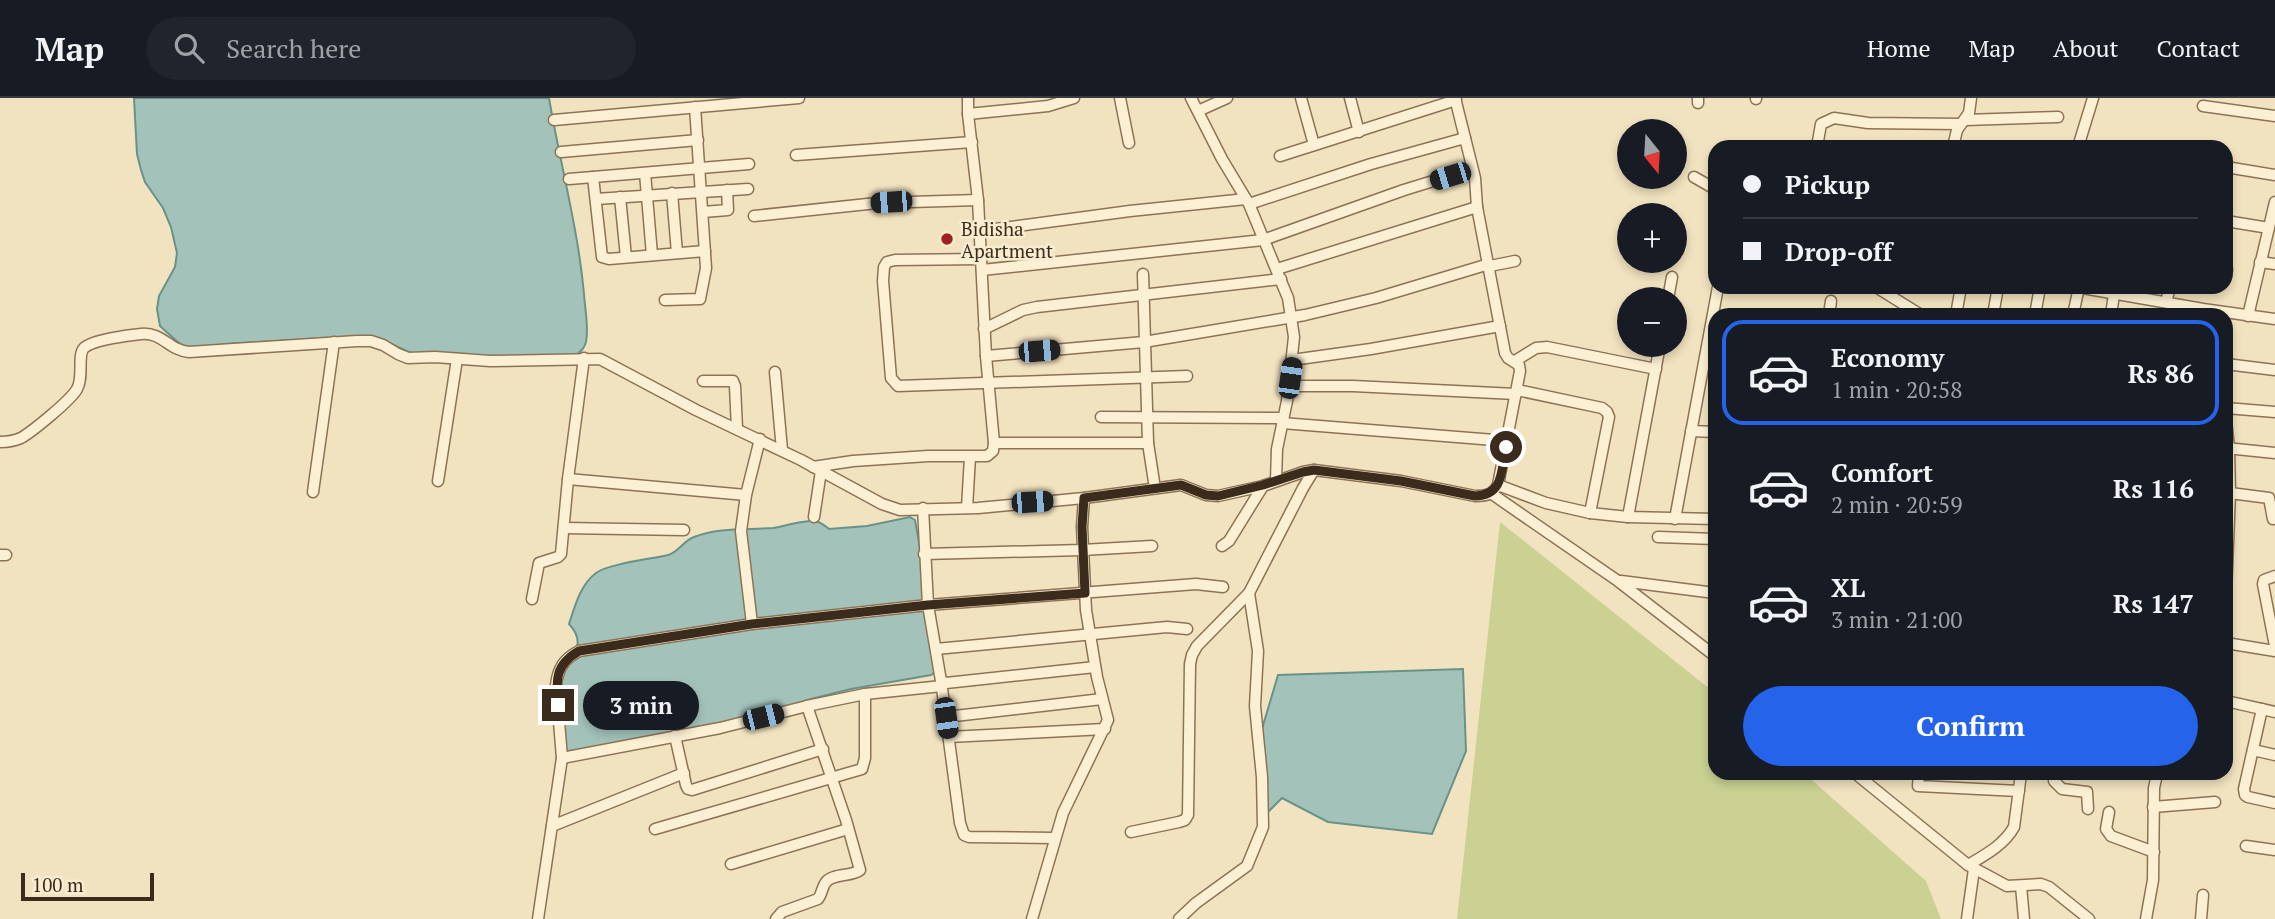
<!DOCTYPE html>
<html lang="en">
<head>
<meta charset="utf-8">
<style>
	:root { --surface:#171b24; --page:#20242c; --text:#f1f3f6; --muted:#9ea1a6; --line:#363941; --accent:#2563eb }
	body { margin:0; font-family:"PT Serif",serif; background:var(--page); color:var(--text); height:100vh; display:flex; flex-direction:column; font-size:26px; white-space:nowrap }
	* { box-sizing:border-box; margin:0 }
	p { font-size:23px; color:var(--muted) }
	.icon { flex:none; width:38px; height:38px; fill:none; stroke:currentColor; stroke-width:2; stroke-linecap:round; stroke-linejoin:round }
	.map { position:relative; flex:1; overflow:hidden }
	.panel { position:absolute; left:1708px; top:210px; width:525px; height:472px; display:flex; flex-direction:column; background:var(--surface); border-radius:21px; box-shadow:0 4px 10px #0003 }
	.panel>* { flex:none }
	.banner { position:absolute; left:1708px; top:42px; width:525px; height:154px; border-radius:21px; box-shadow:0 4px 10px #0003; display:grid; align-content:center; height:154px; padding:0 35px; background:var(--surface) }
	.needle { width:46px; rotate:162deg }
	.controls { position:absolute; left:1617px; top:21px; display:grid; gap:14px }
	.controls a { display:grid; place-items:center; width:70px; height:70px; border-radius:50%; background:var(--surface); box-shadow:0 4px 10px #0003; font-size:35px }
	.scale { position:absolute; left:21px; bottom:18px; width:133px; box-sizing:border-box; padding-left:7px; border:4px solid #3b2b1c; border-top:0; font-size:19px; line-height:24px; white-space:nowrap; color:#3b2b1c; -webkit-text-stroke:5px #f8edd0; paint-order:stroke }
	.end { position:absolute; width:32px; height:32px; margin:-16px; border:9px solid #3b2b1c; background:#fff; box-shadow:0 0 0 4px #fff }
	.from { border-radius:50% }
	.bubble { position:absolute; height:49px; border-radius:24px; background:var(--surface); box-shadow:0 4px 10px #0003; font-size:23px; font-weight:800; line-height:49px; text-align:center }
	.car { position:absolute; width:21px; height:42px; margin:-21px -10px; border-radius:9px; box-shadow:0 0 5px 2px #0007; background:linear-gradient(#222 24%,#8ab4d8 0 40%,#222 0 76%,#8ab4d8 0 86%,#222 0) }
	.banner b { display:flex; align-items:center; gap:24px; height:66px; font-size:26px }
	.banner b+b { border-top:2px solid var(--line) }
	.banner i { width:18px; height:18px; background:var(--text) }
	ul { padding:12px 0 0; list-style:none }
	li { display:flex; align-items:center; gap:21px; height:105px; margin:0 14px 10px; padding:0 21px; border:4px solid transparent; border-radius:21px }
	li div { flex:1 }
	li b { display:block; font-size:26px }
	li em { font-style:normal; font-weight:800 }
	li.on { border-color:var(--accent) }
	li>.icon { width:63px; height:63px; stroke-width:1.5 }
	.cta { display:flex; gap:14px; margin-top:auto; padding:14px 35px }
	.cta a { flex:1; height:80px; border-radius:42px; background:var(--accent); color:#fff; font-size:28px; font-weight:800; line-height:80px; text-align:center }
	header { display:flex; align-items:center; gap:42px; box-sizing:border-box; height:98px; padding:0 35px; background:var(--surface); border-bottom:2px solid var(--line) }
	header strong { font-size:33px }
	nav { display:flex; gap:38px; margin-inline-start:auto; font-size:24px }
	.search { width:490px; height:63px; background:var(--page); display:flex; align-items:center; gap:18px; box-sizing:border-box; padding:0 24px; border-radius:38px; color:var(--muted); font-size:26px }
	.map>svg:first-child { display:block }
</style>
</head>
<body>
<header>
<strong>Map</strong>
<div class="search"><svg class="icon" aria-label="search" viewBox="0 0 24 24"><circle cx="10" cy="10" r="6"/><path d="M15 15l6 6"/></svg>Search here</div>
<nav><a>Home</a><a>Map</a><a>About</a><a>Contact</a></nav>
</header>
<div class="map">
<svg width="2275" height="821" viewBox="0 0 2275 821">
	<rect width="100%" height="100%" fill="#f2e3c0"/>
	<polygon fill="#cad193" points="1500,424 1715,595 1715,676 1805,676 1926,783 1941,821 1457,821"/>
	<g fill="#a3c3ba" stroke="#699288" stroke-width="2">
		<path d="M 134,0 L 549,0 C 560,65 578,130 584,196 C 585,212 589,229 586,244 C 584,251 581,253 576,257 L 500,260 L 413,256 L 379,240 L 329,240 L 224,246 L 193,251 L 182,248 L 160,228 L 157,211 L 159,198 L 175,169 L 177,155 L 171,129 L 163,110 L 145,84 L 141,72 L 137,56 Z"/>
		<path d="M 910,419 L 915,422 L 923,466 L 936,573 L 931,577 L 851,591 L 811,601 L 769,615 L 564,655 L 560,580 C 567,561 590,548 569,526 C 575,508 580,487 596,475 C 608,466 651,461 668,457 C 679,454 683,443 694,439 C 719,429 747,432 773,430 C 788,428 800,422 815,423 C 821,424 824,427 829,431 L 867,428 Z"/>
		<polygon points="1463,571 1466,653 1432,736 1328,724 1282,700 1265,717 1262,631 1278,577"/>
	</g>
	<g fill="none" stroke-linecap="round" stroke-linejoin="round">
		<g stroke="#8d7356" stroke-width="13">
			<g id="minor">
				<polyline points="1120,0 1129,45"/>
				<polyline points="1191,0 1222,61 1249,106 1288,200 1294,239 1287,303 1277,351 1276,382"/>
				<polyline points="1301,0 1314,47"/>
				<polyline points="1350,0 1359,34"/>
				<polyline points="1756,1 1756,0"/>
				<polyline points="1698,5 1698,0"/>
				<polyline points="2203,8 2275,18"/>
				<polyline points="1198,13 1227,0"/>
				<polyline points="968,16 1048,8 1074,0"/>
				<polyline points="554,22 799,0"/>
				<polyline points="1965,22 2058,19"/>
				<polyline points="1817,49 1821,26 1834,20 1868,25 1960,26"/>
				<polyline points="1953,49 1957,32 1969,15 1971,0"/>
				<polyline points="2078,49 2093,0"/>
				<polyline points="561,54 698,42"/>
				<polyline points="796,57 972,44"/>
				<polyline points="1280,58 1456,2"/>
				<polyline points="2226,69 2275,77"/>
				<polyline points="645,75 652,157"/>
				<polyline points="593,79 602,159 609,161 705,153"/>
				<polyline points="1694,79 1715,91"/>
				<polyline points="569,81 749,66"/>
				<polyline points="672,95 677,155"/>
				<polyline points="620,99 626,159"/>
				<polyline points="596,101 748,91"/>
				<polyline points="1249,106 1371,66 1465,40"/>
				<polyline points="703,114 728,112 727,92"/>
				<polyline points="754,118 877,105 978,102"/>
				<polyline points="2226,123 2269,130"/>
				<polyline points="980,133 1130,113 1246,101"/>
				<polyline points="981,161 895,162 887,164 884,169 883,183 891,280 898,288 1187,278"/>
				<polyline points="2260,164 2275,166"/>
				<polyline points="1490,168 1515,163"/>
				<polyline points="1277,171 1477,109"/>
				<polyline points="982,172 1263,142 1404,92 1472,71"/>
				<polyline points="2226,172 2227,172"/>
				<polyline points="1143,176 1148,345 1154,384"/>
				<polyline points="1876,189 1921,217"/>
				<polyline points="2077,189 2203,211 2275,221"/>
				<polyline points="1668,201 1672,179"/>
				<polyline points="665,202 700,201 706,170 695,9"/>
				<polyline points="2166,204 2170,189"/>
				<polyline points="1829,217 1831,203"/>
				<polyline points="1956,217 1961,189"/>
				<polyline points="1993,217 1998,189"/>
				<polyline points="2035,217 2040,189"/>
				<polyline points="2073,217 2079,189"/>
				<polyline points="2111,217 2114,196"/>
				<polyline points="2248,218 2275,104"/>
				<polyline points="984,231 1023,212 1037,209 1281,181"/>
				<polyline points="986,258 1144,244 1305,217 1376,200 1489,166"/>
				<polyline points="1292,262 1371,251 1500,228"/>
				<polyline points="1515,263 1536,250 1547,249 1656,271"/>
				<polyline points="2226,266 2275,272"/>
				<polyline points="775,274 782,352"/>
				<polyline points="703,283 733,283 735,288 737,331"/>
				<polyline points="1289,288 1353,288 1516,296"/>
				<polyline points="1517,292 1602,310 1607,314 1609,319 1590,415"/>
				<polyline points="2226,310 2275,314"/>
				<polyline points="1101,319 1283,320"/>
				<polyline points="2226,323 2229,350 2230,395 2226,495"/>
				<polyline points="1282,325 1507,343"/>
				<polyline points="1691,333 1715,334"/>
				<path d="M 0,344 C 7,344 14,343 21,340 C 33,333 71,302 77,291 C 84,279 77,257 84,250 C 92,242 129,237 141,236 C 163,234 168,252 189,254 L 357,243 L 371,243 L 383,247 L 398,256 L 408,260 L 435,259 L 490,263 L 600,261 L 696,312 L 801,362 L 882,406 L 900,412 L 978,410 L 1084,400 L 1181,387 L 1206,397 L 1218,398 L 1263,388 L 1303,374 L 1314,372 L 1401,383 L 1475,398 C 1486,398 1492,397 1498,387 L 1520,273 L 1519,267 L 1508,260 L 1505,255 L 1477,109 L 1475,80 L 1455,0"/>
				<polyline points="994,345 1148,345"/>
				<polyline points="2226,350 2275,355"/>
				<polyline points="813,369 853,363 928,358 987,358 993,353 994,345 986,258 978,102 968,16 968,0"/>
				<polyline points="568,381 746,397"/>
				<polyline points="438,383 457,261"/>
				<polyline points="1498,387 1546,405 1590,415 1628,419 1715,421"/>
				<polyline points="313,394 334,244"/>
				<polyline points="2230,395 2269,400 2273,421 2275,420"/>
				<polyline points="1492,396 1618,483 1715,558"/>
				<polyline points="923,410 928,507 941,583 946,585 1095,569"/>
				<polyline points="967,410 970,359"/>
				<polyline points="814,419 821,373"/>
				<polyline points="1628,419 1660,247"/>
				<polyline points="1675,421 1718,189"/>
				<polyline points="564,430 684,432"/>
				<polyline points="1658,439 1715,441"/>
				<polyline points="1222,448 1229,443 1263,388"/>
				<polyline points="924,456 1082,452 1152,448"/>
				<polyline points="0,457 6,457"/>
				<polyline points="2275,478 2264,482 2263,486 2275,548"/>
				<polyline points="1621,483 1715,495"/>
				<polyline points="532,501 539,465 558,459 561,456 568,381 584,260"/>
				<polyline points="752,526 741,433 746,397 760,341"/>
				<polyline points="2226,545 2275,553"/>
				<polyline points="936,551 1167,529 1187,531"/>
				<polyline points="941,583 960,725 964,737 969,739 1054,740"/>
				<polyline points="2226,603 2275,614"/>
				<polyline points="2262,611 2244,691 2245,697 2248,699 2275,705"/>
				<polyline points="946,619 1102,601"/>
				<polyline points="675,638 686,687 688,691 692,692 823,651"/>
				<polyline points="949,639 1105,631"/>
				<polyline points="2253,652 2275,657"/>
				<polyline points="562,660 720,630 807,608 865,596 942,588"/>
				<polyline points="1856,676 1968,767 2007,788 2041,786 2049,789 2089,821"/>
				<polyline points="1919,676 1918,688 2019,693"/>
				<polyline points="2054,676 2054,683 2062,691 2087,694 2088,711"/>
				<polyline points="2153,709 2215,704"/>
				<polyline points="2109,714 2106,731 2111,738 2154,754"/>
				<polyline points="552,728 684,675"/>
				<polyline points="655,731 862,671 865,660 865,596"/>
				<polyline points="1131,734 1179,724 1185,722 1188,717 1190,566 1192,557 1197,548 1249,495 1303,390 1314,372"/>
				<polyline points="2246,748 2275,752"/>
				<polyline points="731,766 848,731"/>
				<path d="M 1968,767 C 1985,757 2004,747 2014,729 L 2021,676"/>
				<polyline points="2021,788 2024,821"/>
				<path d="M 538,821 L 562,660 L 556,587 C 558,570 564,561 579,553 L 752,526 L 928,507 L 1196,486 L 1223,489"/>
				<path d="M 776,821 L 782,814 L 818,801 C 822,796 822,789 826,784 C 833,775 851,779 860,772 L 846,722 L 807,608"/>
				<polyline points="1032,821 1063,715 1108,622 1097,579 1086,512 1082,429 1084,400"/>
				<polyline points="1179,821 1196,805 1247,768 1263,729 1262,679 1255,608 1258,553 1249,495"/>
				<polyline points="1967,821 1974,771"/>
				<polyline points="2146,821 2153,782 2154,690 2157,676"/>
				<polyline points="2201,821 2203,797"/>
			</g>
		</g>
		<use href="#minor" stroke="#fcf0d4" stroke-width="10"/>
	</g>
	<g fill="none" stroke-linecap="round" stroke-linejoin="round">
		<path stroke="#3b2b1c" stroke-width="9" d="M 558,607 C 556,581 555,567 579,553 L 752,526 L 928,507 L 1085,495 L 1082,429 L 1084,400 L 1181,387 L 1206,397 L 1218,398 L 1263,387 L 1303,374 L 1314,372 L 1401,383 L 1475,398 C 1504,397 1501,373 1506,349"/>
	</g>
	<circle fill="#a12122" stroke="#f8edd0" stroke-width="2.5" cx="947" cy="141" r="7"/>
	<g text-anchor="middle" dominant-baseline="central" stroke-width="5" stroke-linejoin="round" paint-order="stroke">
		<g font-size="19" fill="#3b2b1c" stroke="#f8edd0" text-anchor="start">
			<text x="961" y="130">Bidisha<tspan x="961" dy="22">Apartment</tspan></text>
		</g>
	</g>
</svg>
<div class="controls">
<a><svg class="needle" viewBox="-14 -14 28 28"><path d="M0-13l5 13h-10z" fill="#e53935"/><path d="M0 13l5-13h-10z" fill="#9ea1a6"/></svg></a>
<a>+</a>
<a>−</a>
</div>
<div class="scale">100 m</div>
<i class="end from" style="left:1506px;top:349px"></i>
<i class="end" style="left:558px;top:607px"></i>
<div class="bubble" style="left:583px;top:583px;width:116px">3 min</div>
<i class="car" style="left:1450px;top:78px;rotate:253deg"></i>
<i class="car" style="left:891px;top:104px;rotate:266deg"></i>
<i class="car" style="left:1039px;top:253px;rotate:85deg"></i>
<i class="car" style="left:1290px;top:280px;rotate:8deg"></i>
<i class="car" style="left:1032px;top:404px;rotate:86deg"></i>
<i class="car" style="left:763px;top:619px;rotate:76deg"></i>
<i class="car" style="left:946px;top:620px;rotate:172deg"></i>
<div class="banner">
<b><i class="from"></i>Pickup</b>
<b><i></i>Drop-off</b>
</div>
<section class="panel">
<ul>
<li class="on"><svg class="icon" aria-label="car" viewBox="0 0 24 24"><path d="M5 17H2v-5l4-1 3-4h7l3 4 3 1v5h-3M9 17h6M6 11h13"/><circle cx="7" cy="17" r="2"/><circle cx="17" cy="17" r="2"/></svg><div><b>Economy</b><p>1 min · 20:58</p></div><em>Rs 86</em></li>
<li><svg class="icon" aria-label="car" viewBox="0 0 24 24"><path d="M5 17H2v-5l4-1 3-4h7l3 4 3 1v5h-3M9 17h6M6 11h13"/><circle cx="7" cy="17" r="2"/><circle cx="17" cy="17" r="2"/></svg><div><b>Comfort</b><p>2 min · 20:59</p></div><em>Rs 116</em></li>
<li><svg class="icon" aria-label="car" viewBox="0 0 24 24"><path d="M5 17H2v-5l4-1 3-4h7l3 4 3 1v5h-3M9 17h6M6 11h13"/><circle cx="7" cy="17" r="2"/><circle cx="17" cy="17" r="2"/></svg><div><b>XL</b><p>3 min · 21:00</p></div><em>Rs 147</em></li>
</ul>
<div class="cta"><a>Confirm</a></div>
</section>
</div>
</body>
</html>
